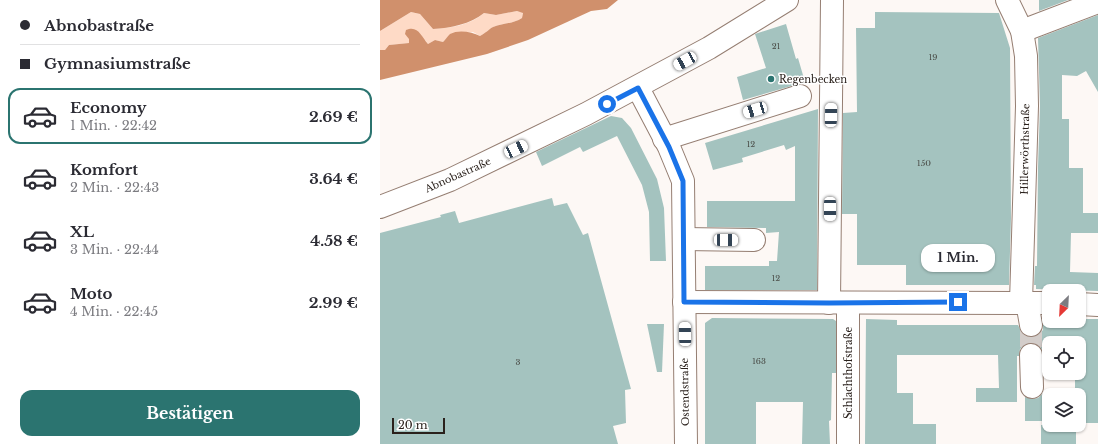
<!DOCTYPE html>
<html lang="de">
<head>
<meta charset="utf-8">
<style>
	:root { --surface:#fff; --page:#f2f2f3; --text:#2b2b33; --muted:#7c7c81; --line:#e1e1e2; --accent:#2b7470 }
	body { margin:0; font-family:"Libre Baskerville",serif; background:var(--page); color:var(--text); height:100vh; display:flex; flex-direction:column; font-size:15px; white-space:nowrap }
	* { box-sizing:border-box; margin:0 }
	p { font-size:13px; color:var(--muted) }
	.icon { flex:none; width:22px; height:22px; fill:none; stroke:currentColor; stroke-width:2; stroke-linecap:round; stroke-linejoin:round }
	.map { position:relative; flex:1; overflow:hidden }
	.sheet { display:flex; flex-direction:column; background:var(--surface); width:380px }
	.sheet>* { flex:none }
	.hud { display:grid; align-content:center; height:88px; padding:0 20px; background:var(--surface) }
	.needle { width:26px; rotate:204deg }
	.controls { position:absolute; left:662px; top:284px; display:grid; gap:8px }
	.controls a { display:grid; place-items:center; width:44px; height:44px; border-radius:8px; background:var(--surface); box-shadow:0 1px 3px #0004; font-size:20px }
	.scale { position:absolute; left:12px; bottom:10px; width:53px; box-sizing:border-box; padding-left:4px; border:2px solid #2a211c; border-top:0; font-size:11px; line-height:14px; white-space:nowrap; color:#2a211c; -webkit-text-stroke:3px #fff; paint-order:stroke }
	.end { position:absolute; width:18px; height:18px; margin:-9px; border:5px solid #1a73e8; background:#fff; box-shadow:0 0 0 2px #fff }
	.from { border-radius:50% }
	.bubble { position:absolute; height:28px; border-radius:12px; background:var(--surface); box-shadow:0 1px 3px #0004; font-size:13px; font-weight:700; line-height:28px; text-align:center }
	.car { position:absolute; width:12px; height:24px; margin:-12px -6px; border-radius:5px; box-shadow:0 0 3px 1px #0007; background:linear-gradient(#fff 24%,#345 0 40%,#fff 0 76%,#345 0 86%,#fff 0) }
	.hud b { display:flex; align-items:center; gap:14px; height:38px; font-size:15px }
	.hud b+b { border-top:1px solid var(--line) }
	.hud i { width:10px; height:10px; background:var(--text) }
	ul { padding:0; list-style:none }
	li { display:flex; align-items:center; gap:12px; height:56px; margin:0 8px 6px; padding:0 12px; border:2px solid transparent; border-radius:12px }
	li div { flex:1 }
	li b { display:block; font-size:15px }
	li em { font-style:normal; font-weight:700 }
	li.on { border-color:var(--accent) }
	li>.icon { width:36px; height:36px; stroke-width:1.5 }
	.cta { display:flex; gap:8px; margin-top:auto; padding:8px 20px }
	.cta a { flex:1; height:46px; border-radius:12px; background:var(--accent); color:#fff; font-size:16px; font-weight:700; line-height:46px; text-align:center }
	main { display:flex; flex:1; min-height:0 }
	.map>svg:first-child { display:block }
</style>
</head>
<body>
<main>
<section class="sheet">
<div class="hud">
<b><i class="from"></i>Abnobastraße</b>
<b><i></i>Gymnasiumstraße</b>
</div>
<ul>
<li class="on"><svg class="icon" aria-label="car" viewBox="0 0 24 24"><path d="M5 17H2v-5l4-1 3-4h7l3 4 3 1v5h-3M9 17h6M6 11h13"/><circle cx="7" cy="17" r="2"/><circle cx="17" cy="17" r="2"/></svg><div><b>Economy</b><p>1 Min. · 22:42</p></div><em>2.69 €</em></li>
<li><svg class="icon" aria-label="car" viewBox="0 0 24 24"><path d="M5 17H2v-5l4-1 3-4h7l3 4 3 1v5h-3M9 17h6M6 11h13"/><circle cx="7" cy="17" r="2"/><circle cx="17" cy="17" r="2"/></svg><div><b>Komfort</b><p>2 Min. · 22:43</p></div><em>3.64 €</em></li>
<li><svg class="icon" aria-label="car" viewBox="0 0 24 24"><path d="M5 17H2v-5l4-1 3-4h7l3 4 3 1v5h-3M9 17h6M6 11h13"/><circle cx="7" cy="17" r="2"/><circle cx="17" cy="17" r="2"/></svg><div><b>XL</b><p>3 Min. · 22:44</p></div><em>4.58 €</em></li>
<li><svg class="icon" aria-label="car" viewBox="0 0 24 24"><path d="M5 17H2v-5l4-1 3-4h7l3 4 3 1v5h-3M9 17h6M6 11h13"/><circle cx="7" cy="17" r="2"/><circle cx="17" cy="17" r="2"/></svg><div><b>Moto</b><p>4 Min. · 22:45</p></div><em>2.99 €</em></li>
</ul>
<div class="cta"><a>Bestätigen</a></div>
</section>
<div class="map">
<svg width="718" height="444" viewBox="0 0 718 444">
	<rect width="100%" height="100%" fill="#fdf8f5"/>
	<path fill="#fedac6" d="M 137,11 L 143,12 L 142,18 C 133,24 123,23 113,27 C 109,29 106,33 100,36 L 93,32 L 71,34 L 63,42 L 55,40 L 48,44 L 45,40 L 29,39 L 29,43 L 9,45 L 5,50 L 0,50 L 0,31 L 31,12 L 40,14 L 53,29 C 70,28 91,25 104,13 L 116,15 Z"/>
	<path fill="#d0906c" d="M 0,0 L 238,0 L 227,9 L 211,11 L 148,40 L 107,54 L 0,80 L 0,50 L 5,50 L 9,45 L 29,43 L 29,39 L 25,34 L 26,30 C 38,25 41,36 48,44 L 55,40 L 63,42 C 65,40 68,36 70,34 C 79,29 92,32 100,36 C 106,33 109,29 113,27 C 123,23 133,24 142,18 L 143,13 L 137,11 L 116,15 L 104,13 C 91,24 70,28 53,29 L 40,14 L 31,12 L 0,31 Z"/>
	<g fill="#a4c3bf">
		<polygon points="659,0 688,0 659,11"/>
		<polygon points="495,12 619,13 630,48 631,218 629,285 526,285 526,265 477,265 477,214 462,214 463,113 477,112 476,28 495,28"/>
		<polygon points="718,15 718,92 706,71 697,76 682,75 682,119 689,119 689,168 703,168 703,213 718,213 718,233 691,233 690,272 718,273 718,291 656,289 656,285 654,285 655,266 657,266 658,167 660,106 658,38"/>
		<polygon points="406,24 416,59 418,58 425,82 363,100 357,77 386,68 375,34"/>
		<polygon points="438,109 437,290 325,290 325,266 389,266 389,261 397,261 399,232 386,233 386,228 327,227 327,201 415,201 415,146 406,150 404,145 362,158 363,162 333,170 325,143"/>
		<polygon points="231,116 242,118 251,128 277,179 284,208 286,261 270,261 269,212 262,185 237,136 203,152 200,147 162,166 156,152"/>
		<polygon points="172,198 174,206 187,203 203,235 208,233 251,389 245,390 246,423 233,426 238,444 0,444 0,233 61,217 60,215 75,211 79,223"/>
		<polygon points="332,318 453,319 456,321 456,373 452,373 451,420 449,421 450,444 422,444 423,402 376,402 376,444 325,444 325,323"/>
		<polygon points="486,319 517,320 517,325 638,325 642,333 647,337 653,337 659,334 663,330 663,325 695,325 694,321 699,321 699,319 718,319 718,423 699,423 699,395 695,395 695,373 699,373 699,343 669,343 669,355 664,355 661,348 657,344 650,343 644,345 640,349 639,356 637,356 637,402 596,402 596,388 619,388 618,355 517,355 517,393 533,393 533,424 556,424 556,444 485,444"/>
		<polygon points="267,324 284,324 282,372 277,372"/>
		<polygon points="663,393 669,393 669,421 645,421 645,397 653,399 658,398"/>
		<rect x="661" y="425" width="35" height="19"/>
	</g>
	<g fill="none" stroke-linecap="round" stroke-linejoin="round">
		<polyline stroke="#d3cdca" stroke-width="22" stroke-dasharray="22 11" stroke-linecap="butt" points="651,325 651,355"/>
		<g stroke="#957e72" stroke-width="24">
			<g id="minor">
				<polyline points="627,0 642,31 646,56 647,106 641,302"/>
				<polyline points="642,31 718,2"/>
				<polyline points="258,88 289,147 303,181 306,444"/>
				<polyline points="284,139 420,96"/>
				<polyline points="0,207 70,180 206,114 329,48 407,0"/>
				<polyline points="304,239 374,240"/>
				<polyline points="304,302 669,303"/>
				<polyline points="647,302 651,325"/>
				<polyline points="449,303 452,0"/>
				<polyline points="699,304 718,305"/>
				<polyline points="651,355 652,387"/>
				<polyline points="468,444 468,303"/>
			</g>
		</g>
		<use href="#minor" stroke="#fff" stroke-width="22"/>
	</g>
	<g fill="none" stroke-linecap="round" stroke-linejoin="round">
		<polyline stroke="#1a73e8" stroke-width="5" points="227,104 258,88 289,147 303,181 304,302 449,303 578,302"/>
	</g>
	<circle fill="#2b7470" stroke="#fff" stroke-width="1.5" cx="391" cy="79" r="4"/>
	<g text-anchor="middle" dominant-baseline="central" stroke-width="3" stroke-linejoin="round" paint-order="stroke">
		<g font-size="8" fill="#484a45">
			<text x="396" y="46">21</text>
			<text x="553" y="57">19</text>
			<text x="371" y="144">12</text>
			<text x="544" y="163">150</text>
			<text x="396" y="278">12</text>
			<text x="379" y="361">163</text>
			<text x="138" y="362">3</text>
		</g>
		<g font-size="10" fill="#2a211c" stroke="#fff" text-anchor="start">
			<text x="399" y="79">Regenbecken</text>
		</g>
		<g font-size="10" fill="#2a211c" stroke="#fff">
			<text transform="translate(645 149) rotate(-89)">Hillerwörthstraße</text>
			<text transform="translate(78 175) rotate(-24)">Abnobastraße</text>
			<text transform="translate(468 373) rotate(-90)">Schlachthofstraße</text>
			<text transform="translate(305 392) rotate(-91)">Ostendstraße</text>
		</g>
	</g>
</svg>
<div class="controls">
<a><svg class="needle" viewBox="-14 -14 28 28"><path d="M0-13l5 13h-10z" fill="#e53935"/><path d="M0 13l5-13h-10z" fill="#7c7c81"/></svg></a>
<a><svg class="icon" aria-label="locate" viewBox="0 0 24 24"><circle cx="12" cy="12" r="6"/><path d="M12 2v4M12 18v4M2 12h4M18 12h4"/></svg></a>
<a><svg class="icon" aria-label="layers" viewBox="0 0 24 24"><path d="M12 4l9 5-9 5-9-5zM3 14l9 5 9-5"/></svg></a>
</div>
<div class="scale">20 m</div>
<i class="end from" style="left:227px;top:104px"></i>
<i class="end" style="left:578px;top:302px"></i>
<div class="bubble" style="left:541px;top:244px;width:74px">1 Min.</div>
<i class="car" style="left:305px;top:61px;rotate:241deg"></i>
<i class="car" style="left:375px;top:110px;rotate:253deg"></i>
<i class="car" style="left:451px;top:115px;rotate:1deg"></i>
<i class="car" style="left:136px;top:149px;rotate:65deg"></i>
<i class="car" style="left:450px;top:209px;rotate:180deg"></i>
<i class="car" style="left:346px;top:240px;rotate:91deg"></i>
<i class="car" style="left:305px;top:334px;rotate:359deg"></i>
</div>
</main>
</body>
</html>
